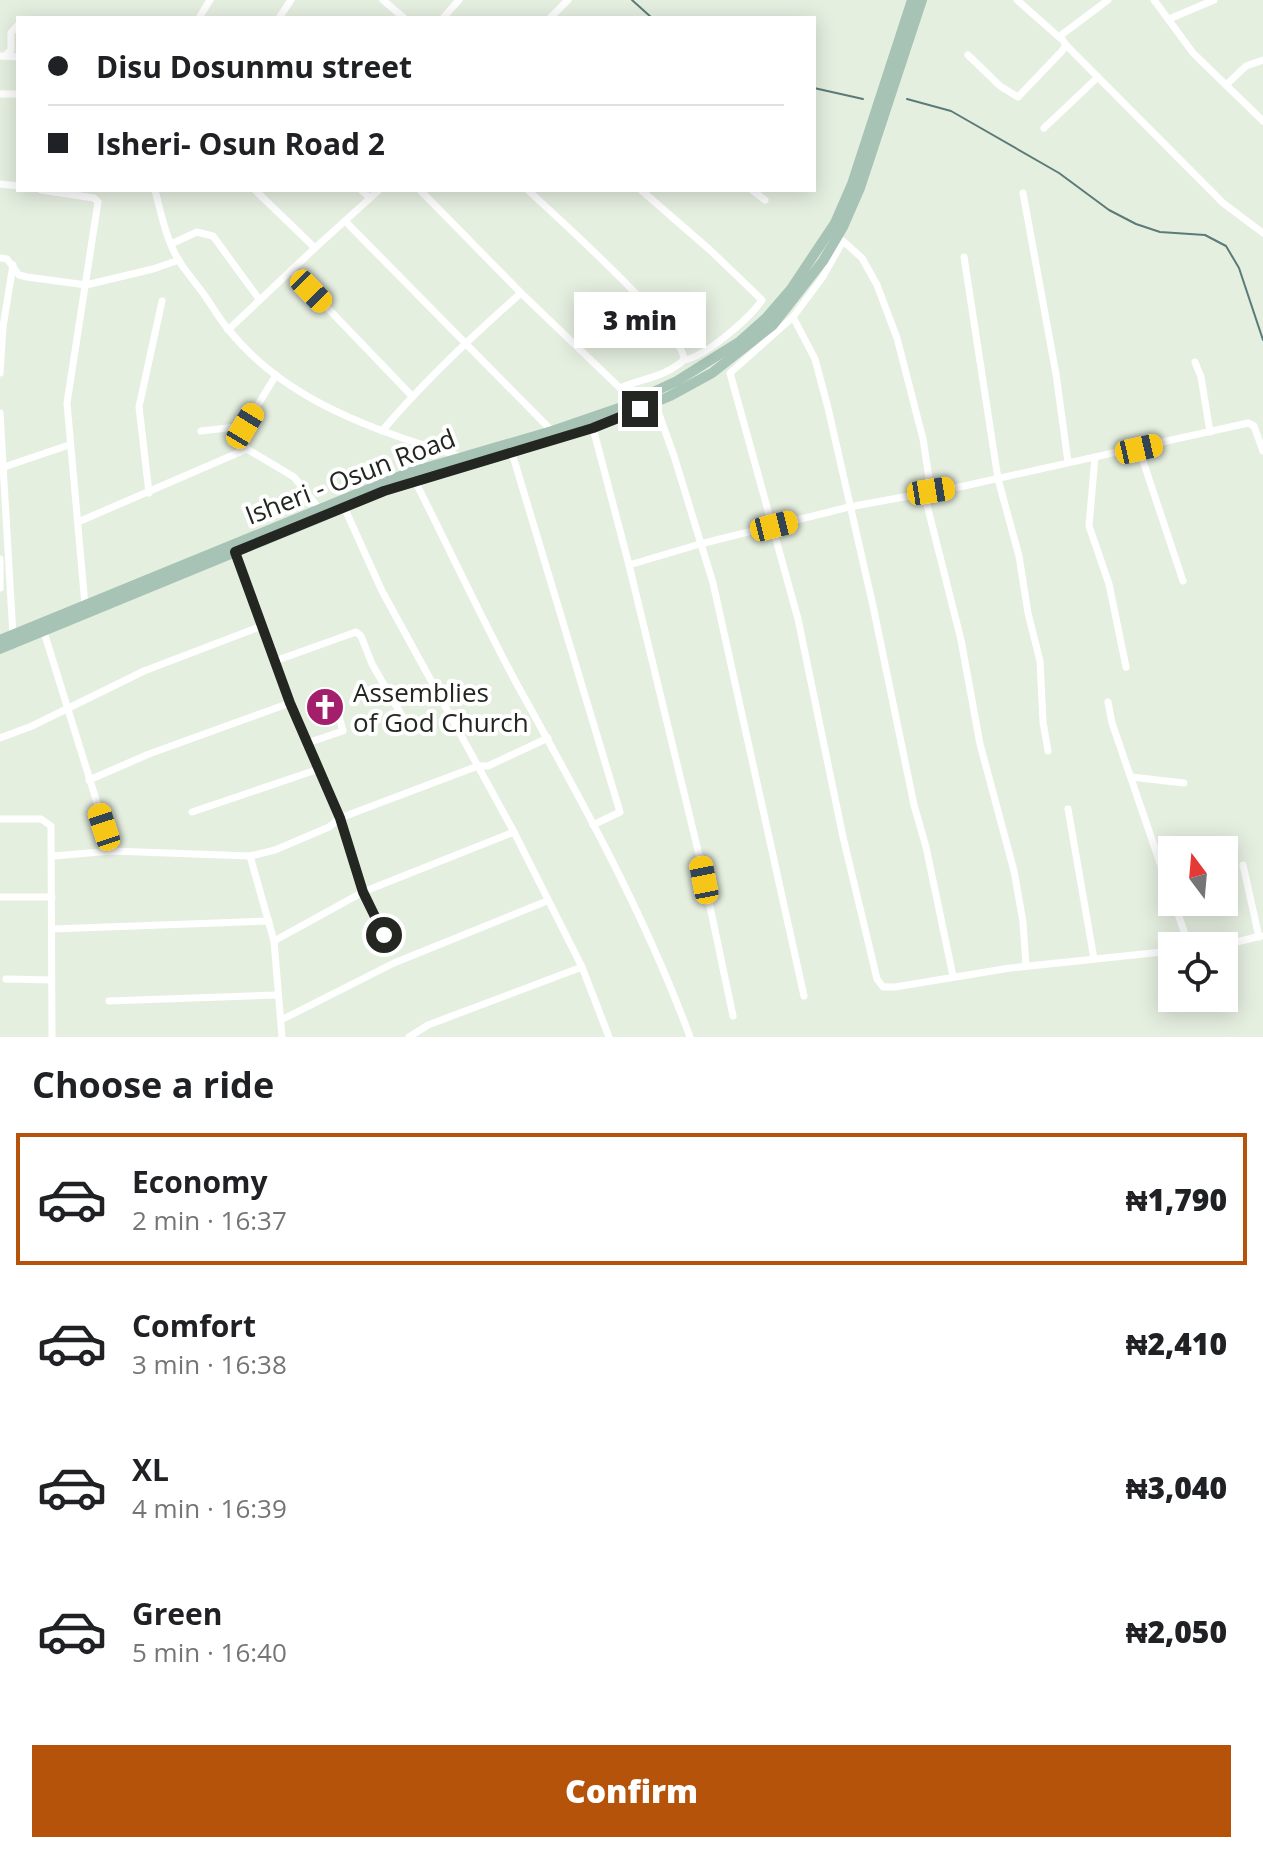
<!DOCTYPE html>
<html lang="en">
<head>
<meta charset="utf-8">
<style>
	:root { --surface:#fff; --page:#f6f6f6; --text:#202124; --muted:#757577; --line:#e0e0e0; --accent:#b45309 }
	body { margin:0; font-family:"Open Sans",sans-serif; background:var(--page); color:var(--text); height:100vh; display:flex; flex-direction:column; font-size:30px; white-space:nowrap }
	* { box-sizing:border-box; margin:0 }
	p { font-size:26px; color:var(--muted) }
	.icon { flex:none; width:44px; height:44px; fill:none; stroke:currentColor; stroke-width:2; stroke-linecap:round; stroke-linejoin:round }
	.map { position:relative; height:1037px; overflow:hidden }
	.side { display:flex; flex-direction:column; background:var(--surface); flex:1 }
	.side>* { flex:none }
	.hud { position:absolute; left:16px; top:16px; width:800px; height:176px; border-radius:0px; box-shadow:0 4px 20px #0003; display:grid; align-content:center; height:176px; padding:0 32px; background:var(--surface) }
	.needle { width:52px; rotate:344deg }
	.controls { position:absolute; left:1158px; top:836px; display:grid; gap:16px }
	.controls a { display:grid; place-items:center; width:80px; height:80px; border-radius:0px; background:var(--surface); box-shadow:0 4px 20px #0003; font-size:40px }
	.end { position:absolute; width:36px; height:36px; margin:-18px; border:10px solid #232621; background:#fff; box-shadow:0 0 0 4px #fff }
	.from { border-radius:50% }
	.bubble { position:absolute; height:56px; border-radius:0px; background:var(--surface); box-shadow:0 4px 20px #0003; font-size:26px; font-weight:800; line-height:56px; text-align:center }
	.car { position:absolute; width:24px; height:48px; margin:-24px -12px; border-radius:10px; box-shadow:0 0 6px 2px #0007; background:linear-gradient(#f5c518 24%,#345 0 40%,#f5c518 0 76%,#345 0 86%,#f5c518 0) }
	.hud b { display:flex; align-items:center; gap:28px; height:76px; font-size:30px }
	.hud b+b { border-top:2px solid var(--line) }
	.hud i { width:20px; height:20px; background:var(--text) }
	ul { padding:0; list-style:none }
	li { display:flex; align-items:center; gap:24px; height:132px; margin:0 16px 12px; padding:0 16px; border:4px solid transparent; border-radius:0px }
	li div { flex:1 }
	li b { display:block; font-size:30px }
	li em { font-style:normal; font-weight:800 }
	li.on { border-color:var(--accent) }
	li>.icon { width:72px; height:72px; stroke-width:1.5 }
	h2 { padding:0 32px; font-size:36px; line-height:96px }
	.button { display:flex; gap:16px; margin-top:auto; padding:16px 32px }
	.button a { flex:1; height:92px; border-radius:0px; background:var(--accent); color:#fff; font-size:32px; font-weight:800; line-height:92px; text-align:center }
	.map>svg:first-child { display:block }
</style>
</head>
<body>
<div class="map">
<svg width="1263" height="1037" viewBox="0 0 1263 1037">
	<rect width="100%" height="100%" fill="#e5efe0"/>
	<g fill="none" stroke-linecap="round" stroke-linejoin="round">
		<g stroke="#5a7b77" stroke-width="2">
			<polyline points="632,0 652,18"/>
			<polyline points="814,88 863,99"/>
			<polyline points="907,99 951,111 1059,173 1109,210 1136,224 1160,232 1205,235 1226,246 1239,268 1263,340"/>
		</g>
		<g stroke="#fff" stroke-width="7">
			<polyline points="383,0 404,18"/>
			<polyline points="1017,0 1060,38"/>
			<polyline points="1154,0 1193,53 1263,121"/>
			<polyline points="199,18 210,0"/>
			<polyline points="279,18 291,0"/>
			<polyline points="443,18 459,0"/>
			<polyline points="550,18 568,0"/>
			<polyline points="1169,19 1214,0"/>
			<polyline points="1066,45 1223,203 1263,233"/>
			<polyline points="6,55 11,50 11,33 18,25"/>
			<polyline points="968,55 1000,86 1018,97 1062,51 1066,45 1060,36 1108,0"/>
			<polyline points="0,56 18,57"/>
			<polyline points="1226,85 1246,66 1263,60"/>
			<polyline points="0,94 18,94"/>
			<polyline points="1044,128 1098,77"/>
			<polyline points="0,184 18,186"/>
			<polyline points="41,190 94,198 98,202 67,403 85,605"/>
			<path d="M 155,190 C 161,213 166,239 178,259 C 186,273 198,285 207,299 C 214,309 220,320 228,329 C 285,401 376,431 459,456"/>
			<polyline points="255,190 315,248 379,190"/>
			<polyline points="361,190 370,198"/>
			<polyline points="420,190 521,293 620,388 630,403"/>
			<path d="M 528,190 C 554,215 685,331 684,360 C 663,378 643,378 620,388"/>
			<path d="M 641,190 L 710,250 L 762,300 C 750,318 705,357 684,360"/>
			<polyline points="752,190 765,200"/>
			<polyline points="1023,193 1056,374 1068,462"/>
			<polyline points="345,221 552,431"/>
			<polyline points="171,244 197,232 213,236 259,299"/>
			<polyline points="964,257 998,479 1019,556 1028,613 1040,661 1043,722 1048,751"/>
			<polyline points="0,258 7,259 19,275 27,277 86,285 153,269 179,260"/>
			<polyline points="291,270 411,395"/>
			<polyline points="793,317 815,359 828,408 873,606 914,805 926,847 953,976"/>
			<polyline points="228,330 315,248"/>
			<polyline points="1195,362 1201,377 1210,432"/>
			<polyline points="0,373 3,327 13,265"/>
			<polyline points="276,375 245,426 242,440 247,449 294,477 319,509"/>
			<polyline points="655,403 674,456 713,583 804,996"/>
			<polyline points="0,413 13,636"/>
			<polyline points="593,428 629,565 700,859 733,1016"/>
			<polyline points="201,431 245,426"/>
			<path d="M 382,431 C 424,381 471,337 521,293"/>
			<polyline points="419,444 421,470"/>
			<polyline points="1139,449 1183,581"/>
			<polyline points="512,453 620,812 593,825"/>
			<polyline points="1095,457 1089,526 1109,584 1126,667"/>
			<polyline points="4,467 69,445"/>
			<path d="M 415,481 C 450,550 482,620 519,688 C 582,801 645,915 690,1037"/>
			<polyline points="931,491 923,439 897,338 877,285 862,258 843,241 822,278 793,317 730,373 798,619 843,837 877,979 883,987 895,987 1010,968 1172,951"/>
			<polyline points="149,493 139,407 162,301"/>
			<polyline points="924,493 961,640 980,744 1014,871 1023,922 1026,966"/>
			<polyline points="344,507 382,591 514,832 582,967 609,1037"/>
			<polyline points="78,522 247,449"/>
			<polyline points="235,552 290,703 340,818 363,892 384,935"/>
			<polyline points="0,559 0,588"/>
			<polyline points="629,565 700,544 849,507 964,486 1248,423 1254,426 1263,451"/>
			<polyline points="44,632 112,851"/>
			<polyline points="275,661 356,632 361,636 372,664 405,721"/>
			<polyline points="1108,702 1112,723 1172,898"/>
			<polyline points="0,738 32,726 144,671 262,626"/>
			<polyline points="307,743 343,731 336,705"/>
			<polyline points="1131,777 1184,783"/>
			<polyline points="89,780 149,754 290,703"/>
			<polyline points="1068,809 1094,959"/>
			<polyline points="192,812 319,769"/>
			<polyline points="0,819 41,819 51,826 52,1037"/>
			<polyline points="53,856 112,851 250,856 275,850 329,827 340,818 478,766 488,766 548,738"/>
			<polyline points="250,856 274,941 282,1037"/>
			<polyline points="1243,865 1259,937"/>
			<polyline points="0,897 52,897"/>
			<polyline points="1174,902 1189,946"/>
			<polyline points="52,929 269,921"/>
			<polyline points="274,941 363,892 514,832"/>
			<polyline points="1220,946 1261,936"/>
			<polyline points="6,979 51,980"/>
			<polyline points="109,1001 278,995"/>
			<polyline points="281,1020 394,963 547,901"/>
			<polyline points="409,1037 428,1025 582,967"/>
		</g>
		<g stroke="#a6c3b5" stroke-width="10">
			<polyline points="0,640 408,473 552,431 619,408 677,381 739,342 766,318 791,289 835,223 852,184 912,0"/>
			<polyline points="0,649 384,491 614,420 670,396 712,373 773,325 823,261 843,227 860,188 922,0"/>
		</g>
	</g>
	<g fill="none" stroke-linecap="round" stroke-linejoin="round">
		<polyline stroke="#232621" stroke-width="10" points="384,935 363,892 340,818 290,703 235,552 384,491 593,428 640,409"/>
	</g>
	<defs>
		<g id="church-disc" transform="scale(2)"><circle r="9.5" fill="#a41f6b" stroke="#fff"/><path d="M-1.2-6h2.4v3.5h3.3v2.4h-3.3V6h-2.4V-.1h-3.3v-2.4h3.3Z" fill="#fff"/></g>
	</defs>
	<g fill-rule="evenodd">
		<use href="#church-disc" x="325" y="707"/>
	</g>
	<g text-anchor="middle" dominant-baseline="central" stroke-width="8" stroke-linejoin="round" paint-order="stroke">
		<g font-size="26" fill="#232621" stroke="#fff">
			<text transform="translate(350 476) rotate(-21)">Isheri - Osun Road</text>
		</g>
		<g font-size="26" fill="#232621" stroke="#fff" text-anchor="start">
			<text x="353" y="692">Assemblies<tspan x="353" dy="30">of God Church</tspan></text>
		</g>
	</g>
</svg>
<div class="controls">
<a><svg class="needle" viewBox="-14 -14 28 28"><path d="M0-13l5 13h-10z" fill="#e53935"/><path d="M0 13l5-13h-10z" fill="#757577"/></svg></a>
<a><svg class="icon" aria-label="locate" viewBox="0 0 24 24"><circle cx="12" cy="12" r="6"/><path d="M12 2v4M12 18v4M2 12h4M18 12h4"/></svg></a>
</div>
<i class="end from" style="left:384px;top:935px"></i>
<i class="end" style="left:640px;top:409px"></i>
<div class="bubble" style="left:574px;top:292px;width:132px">3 min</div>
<i class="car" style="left:311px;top:291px;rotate:136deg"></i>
<i class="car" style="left:245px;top:426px;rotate:31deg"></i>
<i class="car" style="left:1139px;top:449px;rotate:77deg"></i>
<i class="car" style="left:931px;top:491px;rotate:81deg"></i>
<i class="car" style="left:774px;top:526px;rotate:76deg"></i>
<i class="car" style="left:104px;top:827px;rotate:342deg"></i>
<i class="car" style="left:704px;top:880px;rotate:349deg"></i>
<div class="hud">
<b><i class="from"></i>Disu Dosunmu street</b>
<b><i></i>Isheri- Osun Road 2</b>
</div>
</div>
<section class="side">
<h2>Choose a ride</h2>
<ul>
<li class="on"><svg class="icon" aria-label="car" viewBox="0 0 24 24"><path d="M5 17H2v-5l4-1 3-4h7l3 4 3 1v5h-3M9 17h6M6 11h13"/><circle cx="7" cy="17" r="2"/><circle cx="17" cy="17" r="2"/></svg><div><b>Economy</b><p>2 min · 16:37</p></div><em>₦1,790</em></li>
<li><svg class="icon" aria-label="car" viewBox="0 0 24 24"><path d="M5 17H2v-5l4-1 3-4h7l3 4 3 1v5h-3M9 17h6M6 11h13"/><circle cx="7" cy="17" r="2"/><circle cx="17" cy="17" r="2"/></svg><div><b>Comfort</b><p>3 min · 16:38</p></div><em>₦2,410</em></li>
<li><svg class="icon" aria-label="car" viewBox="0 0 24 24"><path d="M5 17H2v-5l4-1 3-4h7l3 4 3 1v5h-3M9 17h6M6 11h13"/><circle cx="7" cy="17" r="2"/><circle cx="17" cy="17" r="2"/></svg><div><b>XL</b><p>4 min · 16:39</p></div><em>₦3,040</em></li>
<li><svg class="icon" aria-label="car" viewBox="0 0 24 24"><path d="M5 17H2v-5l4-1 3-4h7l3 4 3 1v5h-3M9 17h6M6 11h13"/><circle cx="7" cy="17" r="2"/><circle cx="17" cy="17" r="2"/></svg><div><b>Green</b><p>5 min · 16:40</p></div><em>₦2,050</em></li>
</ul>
<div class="button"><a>Confirm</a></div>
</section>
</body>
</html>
